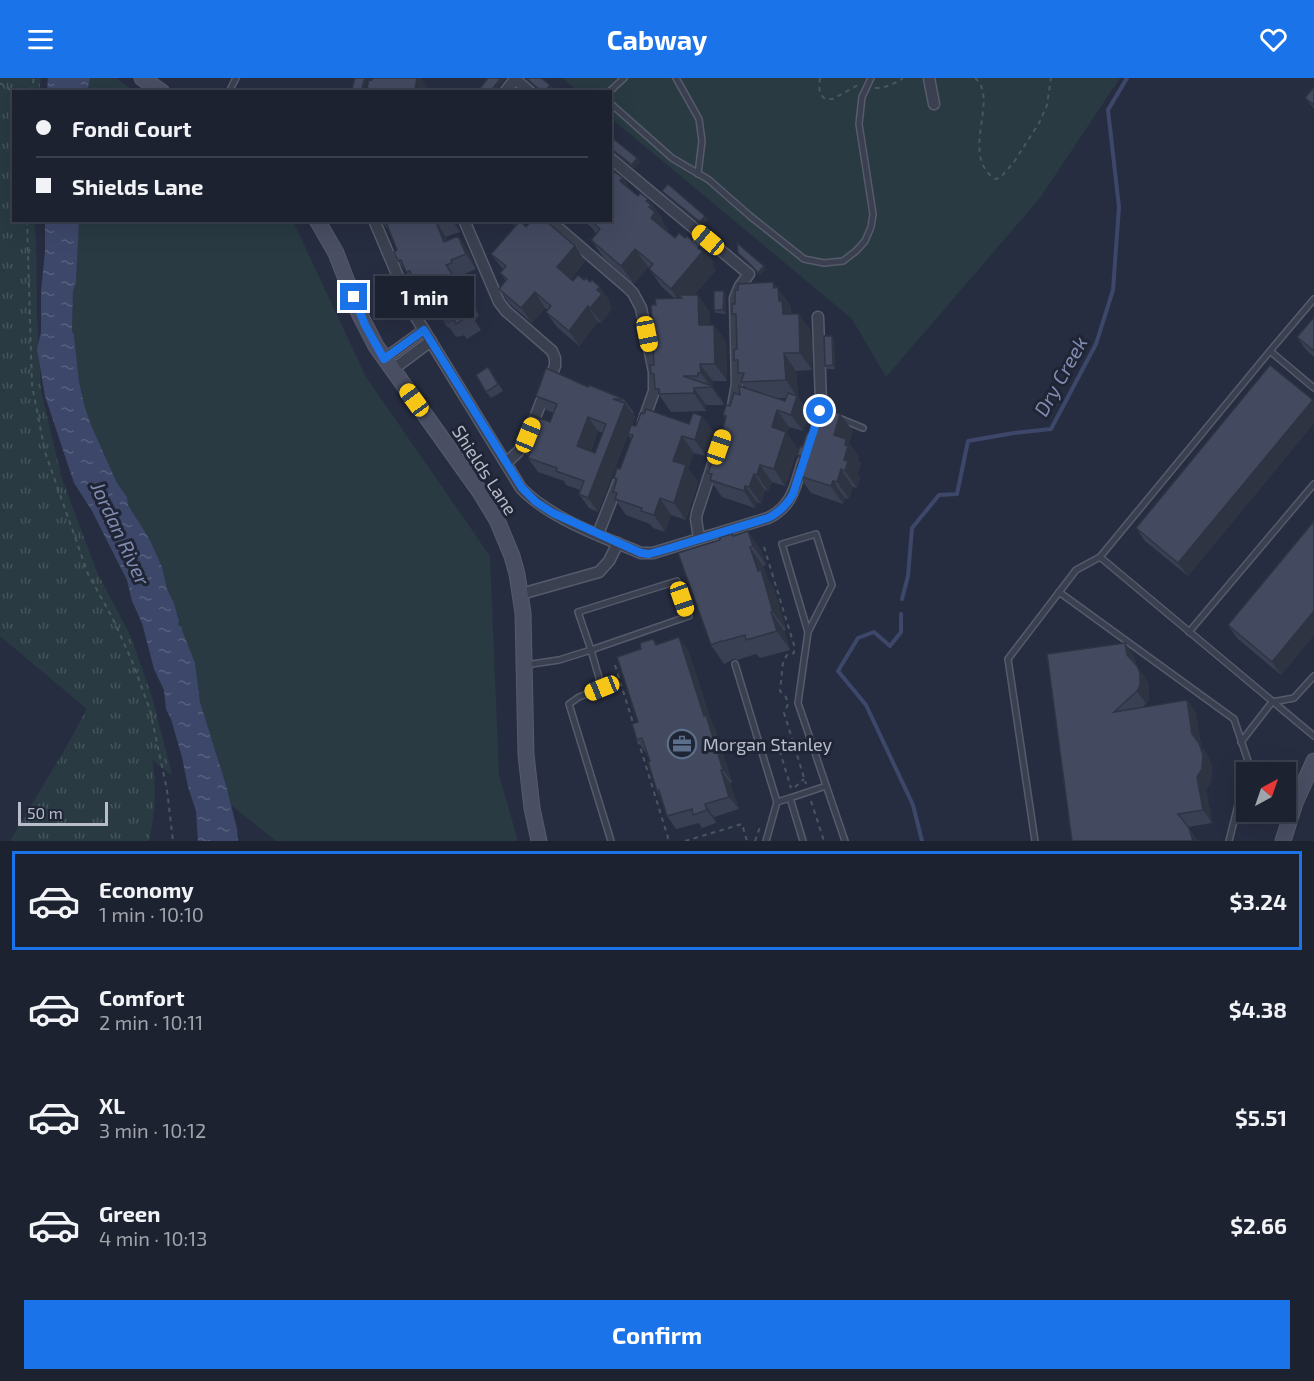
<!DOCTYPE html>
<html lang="en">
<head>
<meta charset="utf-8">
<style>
	:root { --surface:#1d2231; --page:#2a2f3d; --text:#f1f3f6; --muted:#a0a4ab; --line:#3b3f4d; --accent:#1a73e8 }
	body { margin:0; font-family:"Exo 2",sans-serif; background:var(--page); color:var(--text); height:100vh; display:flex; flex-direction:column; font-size:22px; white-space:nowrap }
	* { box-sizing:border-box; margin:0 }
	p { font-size:20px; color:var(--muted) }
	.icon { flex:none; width:33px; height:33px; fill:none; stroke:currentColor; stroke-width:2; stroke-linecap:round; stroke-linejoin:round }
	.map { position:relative; height:763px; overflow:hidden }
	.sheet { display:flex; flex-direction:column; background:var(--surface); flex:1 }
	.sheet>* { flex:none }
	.top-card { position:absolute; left:12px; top:12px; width:600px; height:132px; border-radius:0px; box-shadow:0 6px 24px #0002,0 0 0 2px var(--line); display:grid; align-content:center; height:132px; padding:0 24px; background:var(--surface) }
	.needle { width:39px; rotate:40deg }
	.fabs { position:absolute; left:1236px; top:684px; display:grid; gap:12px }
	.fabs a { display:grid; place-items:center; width:60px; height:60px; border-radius:0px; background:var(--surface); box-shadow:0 6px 24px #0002,0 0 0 2px var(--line); font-size:30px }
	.scale { position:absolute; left:18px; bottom:15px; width:90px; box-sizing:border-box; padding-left:6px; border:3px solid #b8bccb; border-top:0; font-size:16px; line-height:21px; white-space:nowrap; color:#b8bccb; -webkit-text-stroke:4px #202536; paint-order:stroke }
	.end { position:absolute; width:27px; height:27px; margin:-14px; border:8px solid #1a73e8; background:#fff; box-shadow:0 0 0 3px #fff }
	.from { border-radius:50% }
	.bubble { position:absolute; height:42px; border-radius:0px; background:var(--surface); box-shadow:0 6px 24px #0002,0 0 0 2px var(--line); font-size:20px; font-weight:700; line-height:42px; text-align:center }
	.car { position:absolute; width:18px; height:36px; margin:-18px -9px; border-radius:8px; box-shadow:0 0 4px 2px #0007; background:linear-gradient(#f5c518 24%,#345 0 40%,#f5c518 0 76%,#345 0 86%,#f5c518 0) }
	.top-card b { display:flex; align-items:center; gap:21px; height:57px; font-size:22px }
	.top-card b+b { border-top:2px solid var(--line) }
	.top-card i { width:15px; height:15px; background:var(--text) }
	ul { padding:10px 0 0; list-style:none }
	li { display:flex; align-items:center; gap:18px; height:99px; margin:0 12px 9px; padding:0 12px; border:3px solid transparent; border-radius:0px }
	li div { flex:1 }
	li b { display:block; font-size:22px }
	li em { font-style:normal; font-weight:700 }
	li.active { border-color:var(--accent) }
	li>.icon { width:54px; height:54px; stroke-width:1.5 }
	.cta { display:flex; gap:12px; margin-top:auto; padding:12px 24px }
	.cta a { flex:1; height:69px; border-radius:0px; background:var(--accent); color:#fff; font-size:24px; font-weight:700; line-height:69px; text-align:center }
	header { display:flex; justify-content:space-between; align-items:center; height:78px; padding:0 24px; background:var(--accent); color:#fff; font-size:27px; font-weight:700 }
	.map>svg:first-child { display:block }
</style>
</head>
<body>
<header><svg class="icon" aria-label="menu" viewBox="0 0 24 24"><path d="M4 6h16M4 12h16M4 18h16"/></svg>Cabway<svg class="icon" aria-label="heart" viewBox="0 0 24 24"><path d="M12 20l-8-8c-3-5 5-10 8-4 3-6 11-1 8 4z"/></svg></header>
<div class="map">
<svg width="1314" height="763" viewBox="0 0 1314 763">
	<defs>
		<pattern id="park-tufts" width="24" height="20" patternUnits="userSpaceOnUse" patternTransform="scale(1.5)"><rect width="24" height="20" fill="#293a42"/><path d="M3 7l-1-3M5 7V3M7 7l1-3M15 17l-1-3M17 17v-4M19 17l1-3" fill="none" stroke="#46555c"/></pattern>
		<pattern id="water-ripples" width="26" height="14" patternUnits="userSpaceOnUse" patternTransform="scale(1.5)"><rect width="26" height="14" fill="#3d4769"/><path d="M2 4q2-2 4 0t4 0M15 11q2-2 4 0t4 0" fill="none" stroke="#57607d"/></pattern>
	</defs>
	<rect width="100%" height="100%" fill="#272d41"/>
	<g fill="#293a42">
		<polygon points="90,0 116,0 134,13 87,14"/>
		<polygon points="562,0 1120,0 1040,120 886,299 852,241 611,40 610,14 578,13"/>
		<polygon points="79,143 293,143 366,299 490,478 499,697 518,763 276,763 231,727 226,707 200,624 195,585 178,547 179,543 174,525 167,511 162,489 150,462 128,427 127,419 117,405 91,347 84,326 79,303 74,257 72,253 73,213 76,205"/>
	</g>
	<path fill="url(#park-tufts)" d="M 0,0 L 41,0 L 39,13 L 14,14 L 14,142 L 34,143 L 36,162 L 37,239 L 41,313 L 62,401 L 97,494 L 131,559 L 153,622 L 172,697 L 152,682 C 157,709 155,735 149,763 L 10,763 L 65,671 L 87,631 L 0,558 Z"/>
	<g fill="url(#water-ripples)">
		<polygon points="48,0 90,0 87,14 50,13 47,12"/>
		<polygon points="45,143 79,143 76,205 73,213 72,253 74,257 79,303 84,326 91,347 117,405 127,419 128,427 150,462 162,489 167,511 174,525 179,543 178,547 182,549 182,552 195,585 200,624 226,707 237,751 238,763 198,763 196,733 188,709 182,679 171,641 166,631 164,612 154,591 142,545 132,523 127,502 91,431 74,405 45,318 37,271 41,254 41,213 45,174"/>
	</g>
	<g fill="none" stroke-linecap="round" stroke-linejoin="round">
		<g stroke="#3d4769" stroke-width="4">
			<polyline points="902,521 908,498 912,450 939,417 957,416 968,363 1014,355 1051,351 1096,266 1113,212 1119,129 1108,32 1127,0"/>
			<polyline points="901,536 901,554 890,568 874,554 858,560 838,593 866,627 913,727 922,763"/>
		</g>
		<g stroke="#565b6b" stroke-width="8">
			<g id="service">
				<polyline points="676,0 699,41 702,63 698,96"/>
				<polyline points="229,14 236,0"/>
				<polyline points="609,14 624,0"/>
				<polyline points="610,25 672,80 709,102 750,138 804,181 824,185 843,183 856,173 865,163 871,149 873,136 859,46 862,19 871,0"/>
				<polyline points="1314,221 1270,273 1100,479 1314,658"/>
				<polyline points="1270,273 1314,310"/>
				<polyline points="841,341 863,350"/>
				<polygon points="677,503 689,538 591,572 578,534"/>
				<polyline points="1059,514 1234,641 1249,686 1247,694"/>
				<polyline points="808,554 832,507 816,456 782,466 808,554 798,625 845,763"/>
				<polyline points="1189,554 1314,406"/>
				<polyline points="735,586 777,724"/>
				<polyline points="525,587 559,582 591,572 602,610 579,619 569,626 611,763"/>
				<polyline points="1241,664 1272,624 1294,620 1314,598"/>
				<polyline points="766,763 777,724 790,720"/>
				<polyline points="803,763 790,720 826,708"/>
				<polyline points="1035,763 1008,581 1076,492 1100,479"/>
				<polyline points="1229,763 1246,695"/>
			</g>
		</g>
		<g stroke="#565b6b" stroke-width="13">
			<g id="minor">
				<polyline points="929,0 934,26"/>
				<polyline points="505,14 515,1 530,14"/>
				<polyline points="610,80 749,196 740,208 735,220 737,306 733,328"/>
				<path d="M 374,142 L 414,236 L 521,410 C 549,440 603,459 641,475 L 653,475 L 768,440 C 793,428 795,408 803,384"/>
				<polyline points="464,142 499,224 506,233 552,273 555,280 555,288 526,363 518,374 506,385"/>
				<polyline points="549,142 627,209 633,215 641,230 654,294 654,313 643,344"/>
				<polyline points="384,281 424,252"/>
				<polyline points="392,292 431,263"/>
				<polyline points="816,343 821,325 818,239"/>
				<polyline points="598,456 619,403"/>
				<polyline points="699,460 696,441 697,435 714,383"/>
				<polyline points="521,516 599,494 609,483 618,465"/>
			</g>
		</g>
		<g stroke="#565b6b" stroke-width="17">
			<g id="secondary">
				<polyline points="142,0 162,14"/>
				<polyline points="317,142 336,175 359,235 376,268 480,414 497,442 512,478 517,496 523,535 526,677 532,730 539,763"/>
				<polyline points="1283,763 1295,725 1314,683"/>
			</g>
		</g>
		<g stroke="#47575e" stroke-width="2" stroke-dasharray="4.5 4.5" stroke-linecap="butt">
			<path d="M 820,0 C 819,9 818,15 825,21 L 833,21 L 858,7"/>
			<path d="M 975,0 C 1000,21 959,77 995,101 L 1000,100 L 1014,84 L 1039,45 L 1047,27 L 1051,0"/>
			<polyline points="0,5 14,14"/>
			<path d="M 875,10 C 886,10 894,6 903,0"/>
			<polyline points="31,14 34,0"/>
			<polyline points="27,142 32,307 45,374 88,496 112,539 132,583 150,632 167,712 173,763"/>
			<polyline points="764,469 794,567 794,575 787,577 783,584 780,613 786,619 788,626 784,635 806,706"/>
			<polyline points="615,587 634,648"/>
			<polyline points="638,662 669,763"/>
			<polyline points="777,664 791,710"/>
			<polyline points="795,709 804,701"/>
			<polyline points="811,723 824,763"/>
			<polyline points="685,763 742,746 747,763"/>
			<polyline points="755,763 760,749"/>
		</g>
		<use href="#service" stroke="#3b4050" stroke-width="5"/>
		<use href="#minor" stroke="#3b4050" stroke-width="10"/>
		<use href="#secondary" stroke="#494e63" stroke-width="15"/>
	</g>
	<g fill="#3a4053" fill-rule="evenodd">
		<polygon points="525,0 541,0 552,10 549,14 541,14"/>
		<polygon points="1314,9 1314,30 1310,26 1305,20"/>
		<polygon points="610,58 637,80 640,84 634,90 610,71"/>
		<polygon points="613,95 623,100 631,113 638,118 648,121 661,139 663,145 668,152 667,153 675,160 714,184 712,186 716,192 694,217 710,234 710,247 714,247 726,264 727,303 713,303 713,309 724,325 724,327 706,327 706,333 671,334 655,311 655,302 651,296 654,287 652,256 649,251 656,227 674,220 662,209 648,189 634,206 604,180 591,162 596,156 593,151 583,142 610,142"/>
		<polygon points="662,113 708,141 702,147 665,116"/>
		<polygon points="381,142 455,142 460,154 446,159 447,162 458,158 468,173 476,191 462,197 463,200 457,202 477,233 479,238 474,241 481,252 467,261 464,257 459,259 458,258 456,259 449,249 448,250 438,235 424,213 423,213 419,208 417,209 398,183 397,172 389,153"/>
		<polygon points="508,142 522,145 526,149 585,183 571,201 573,203 584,202 590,204 600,209 610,224 609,226 612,231 601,245 598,244 579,268 557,249 546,234 548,232 545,230 532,245 510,226 499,211 506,203 500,195 503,191 491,176 515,149"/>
		<path d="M 773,204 L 790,227 L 791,236 L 811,253 L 812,292 L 796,293 L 798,319 L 809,335 L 803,353 L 789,349 L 787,356 L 798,371 L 785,408 L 772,404 L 768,413 L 765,412 L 761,426 L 757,424 L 755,430 L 722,419 L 710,402 L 711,399 L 708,395 L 712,384 L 709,380 L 716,372 L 725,340 L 723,337 L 746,310 L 741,304 L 742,301 L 738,295 L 738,287 L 734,282 L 737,271 L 736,241 L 732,236 L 738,212 ZM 777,320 L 786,320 L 785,323 Z"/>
		<polygon points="726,216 726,236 716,235 714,232"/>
		<polygon points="1314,239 1314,279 1306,272 1297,259"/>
		<polygon points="832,258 834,261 835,291 827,291 825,288"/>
		<polygon points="488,289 503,313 491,320 486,314"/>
		<path d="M 588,309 L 624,321 L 634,335 L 632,335 L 635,339 L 632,347 L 636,348 L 644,336 L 689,346 L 702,338 L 714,355 L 706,378 L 694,375 L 688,390 L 698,404 L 686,442 L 671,437 L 665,454 L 653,450 L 650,446 L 626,437 L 615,421 L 616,418 L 613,414 L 616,403 L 614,400 L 620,391 L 631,361 L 628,357 L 598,434 L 589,430 L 579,416 L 580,412 L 566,407 L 564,403 L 538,394 L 528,380 L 529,378 L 526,377 L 516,362 L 550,344 L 554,335 L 546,332 L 536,318 ZM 598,353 L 603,355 L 595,375 L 591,373 Z"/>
		<polygon points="1313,322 1314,323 1314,345 1188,498 1145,463 1136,450"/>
		<polygon points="853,353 849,365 859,379 858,382 861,386 857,397 860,400 857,410 853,409 849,421 845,420 843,426 811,415 799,398 800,394 797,390 800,381 797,377 802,369"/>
		<polygon points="1314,443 1314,557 1281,597 1237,560 1228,547"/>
		<polygon points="732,456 734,458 761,472 766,487 763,488 768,502 774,511 786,552 784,553 790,572 760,580 756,576 737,582 734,581 724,586 711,567 720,462"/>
		<polygon points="653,561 657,566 688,572 711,643 715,650 732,704 730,705 739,731 714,739 716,745 702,750 699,745 676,751 667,738 661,720 657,713 647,674 646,675 637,662 641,571"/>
		<polygon points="1047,576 1134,578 1136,587 1146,601 1149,607 1149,621 1146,626 1143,629 1187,622 1196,635 1201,668 1208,678 1212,690 1211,704 1206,712 1212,745 1188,749 1198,763 1072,763"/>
	</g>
	<g fill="#2f3443">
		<polygon points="365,0 368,0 364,14 361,14"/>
		<polygon points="416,0 421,0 428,10 428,12 429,14 416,14 415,11"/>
		<polygon points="501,0 506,0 495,14 490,14"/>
		<polygon points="550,7 552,10 549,14 544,14"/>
		<polygon points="637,80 640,84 634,90 632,87"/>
		<polygon points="623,100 635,118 620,103"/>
		<polygon points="648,121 661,139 663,145 668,152 663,158 651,140 646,123"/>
		<polygon points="705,138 708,141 702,147 700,144"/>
		<polygon points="452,142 455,142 460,154"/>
		<polygon points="436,144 446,159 454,179 444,164"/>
		<polygon points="458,158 468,173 476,191 466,176"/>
		<polygon points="701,166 714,184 712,186 716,192 686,226 678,217 685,227 683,229 671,211"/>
		<polygon points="575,168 585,183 568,204 557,189"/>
		<polygon points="635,171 648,189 634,206 621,188"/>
		<polygon points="446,187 477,233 479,238 469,223"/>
		<polygon points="764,188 766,191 760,198 758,195"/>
		<polygon points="773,204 790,227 790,235 794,241 783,236 774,210"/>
		<polygon points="600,209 610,224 609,226 612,231 601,245 590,230 597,212"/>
		<polygon points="724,213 726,216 726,236 723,232"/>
		<polygon points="535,214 545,230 532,245 521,230"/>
		<polygon points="698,217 710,234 711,265 699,247"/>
		<polygon points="588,228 598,244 579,268 569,253"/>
		<polygon points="799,236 811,253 812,292 800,275"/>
		<polygon points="714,247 726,264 727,303 715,286"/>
		<polygon points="832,258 834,261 835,291 833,287"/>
		<polygon points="784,275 796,293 798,319 809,335 803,353 791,337 797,319 786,302"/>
		<polygon points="700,286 713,303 713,309 724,325 724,327 701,295"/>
		<polygon points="694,310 706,327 706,333 694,315"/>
		<polygon points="1313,322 1314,323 1314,345 1188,498 1178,485"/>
		<polygon points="625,325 635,339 598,434 588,420"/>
		<polygon points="777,332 789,349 787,356 798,371 785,408 774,391 772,349"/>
		<polygon points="840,336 853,353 849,365 859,379 858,382 861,386 857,397 860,400 857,410 845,393 844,382 834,357"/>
		<polygon points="702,338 714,355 706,378 695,362"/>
		<polygon points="588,339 598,353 587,382 577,368"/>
		<polygon points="682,358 694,375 688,390 698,404 686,442 674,425 673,383"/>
		<polygon points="760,387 772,404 768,413 757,397"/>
		<polygon points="841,391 853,409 849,421 837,404"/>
		<polygon points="754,396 765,412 761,426 749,409"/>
		<polygon points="833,403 845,420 843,426 831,408"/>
		<polygon points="745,408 757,424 755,430 744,413"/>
		<polygon points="660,420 671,437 665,454 654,437"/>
		<polygon points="748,453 761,472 766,487 753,468"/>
		<polygon points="750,469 763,488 768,502 774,511 786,552 773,534 758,493"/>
		<polygon points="1314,533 1314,557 1281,597 1272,584"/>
		<polygon points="771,534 784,553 790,572 777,553"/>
		<polygon points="679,559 688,572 711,643 715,650 732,704 723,692 704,638"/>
		<polygon points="1125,565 1134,578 1136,590 1127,577"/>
		<polygon points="1137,588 1146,601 1149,607 1149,621 1146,626 1137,613"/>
		<polygon points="1187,622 1196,635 1201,668 1208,678 1212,690 1211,704 1206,712 1212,745 1203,732"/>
		<polygon points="721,692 730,705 739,731 729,719"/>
		<polygon points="705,726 714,739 716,745 707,732"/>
		<polygon points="1189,750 1198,763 1193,763"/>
	</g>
	<g fill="#434a60" stroke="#2f3443" stroke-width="1.5" fill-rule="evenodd">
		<polygon points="355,0 365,0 361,14 351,14"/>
		<polygon points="373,0 417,0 415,11 418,12 417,14 369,14 370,11 367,10 369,1 372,2"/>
		<polygon points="488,0 501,0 490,14 477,14"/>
		<polygon points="526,0 541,0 550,7 544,14 542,14"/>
		<polygon points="1314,9 1314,27 1305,20"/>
		<polygon points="610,58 637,80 632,87 610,70"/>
		<polygon points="610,93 613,95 615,94 623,100 620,103 638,118 640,115 648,121 646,123 651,127 649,129 655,134 651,140 675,160 679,155 685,160 687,158 692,162 693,160 701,166 698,170 703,173 671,211 649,191 653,186 635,171 621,188 591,162 600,151 590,142 610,142"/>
		<polygon points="668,106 705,138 700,144 662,113"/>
		<polygon points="385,142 440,142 436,144 444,164 458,158 466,176 451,182 452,185 446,187 467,218 469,223 463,226 470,237 456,246 454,241 449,244 448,243 446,244 439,234 438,235 415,197 412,198 410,193 406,194 401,182 398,183 394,174 397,172"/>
		<polygon points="509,142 519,142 515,148"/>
		<polygon points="532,142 545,142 575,168 557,189 573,203 578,197 584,202 586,200 590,204 592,202 600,209 597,212 602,216 590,230 588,228 569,253 546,234 551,228 535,214 521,230 499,211 507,201 500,195 506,188 491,176 520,143 526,149"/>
		<polygon points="737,165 764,188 758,195 751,187 738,175"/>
		<polygon points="773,204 774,210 778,209 779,223 782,223 783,236 799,236 800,275 784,275 786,302 741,304 744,295 738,295 738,282 734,282 734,272 737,271 736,236 732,236 732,226 735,226 735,212 738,212 738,206"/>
		<polygon points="714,213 724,213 723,232 714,232"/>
		<polygon points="678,217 698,217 699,247 714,247 715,286 700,286 701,295 698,295 698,298 683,298 712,308 712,309 694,310 694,315 659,316 659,311 655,311 654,296 651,296 650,287 654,287 652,251 649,251 648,241 652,241 651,227 656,227 655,221 682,220"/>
		<polygon points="1314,239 1314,273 1297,259"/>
		<polygon points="824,258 832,258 833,287 825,288"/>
		<polygon points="1270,287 1313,322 1178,485 1136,450"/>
		<polygon points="488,289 498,306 486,314 476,297"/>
		<path d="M 546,290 L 588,309 L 589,307 L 624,321 L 613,321 L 625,325 L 588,420 L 579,416 L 584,403 L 556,393 L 557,390 L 528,380 L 532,369 L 516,362 L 523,352 L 529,336 L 550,344 L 557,326 L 536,318 ZM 588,339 L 606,346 L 595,375 L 577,368 Z"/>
		<polygon points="739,308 785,323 788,315 797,318 791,337 777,332 772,349 786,354 774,391 760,387 757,397 754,396 749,409 745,408 744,413 710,402 712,396 708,395 713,381 709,380 712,371 716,372 723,351 726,338 723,337 726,327 730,328 734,315 740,317"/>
		<polygon points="821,329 840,336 834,357 846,361 845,367 848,368 844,382 848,383 845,393 841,391 837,404 833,403 831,408 799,398 801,392 797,390 801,378 797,377 800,368 802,369 807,355 811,356 812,351 814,351"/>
		<polygon points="646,331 689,346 693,335 702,338 695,362 682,358 673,383 686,387 674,425 660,420 654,437 641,433 642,430 615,421 617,415 613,414 617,401 614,400 617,390 620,391 633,357 628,356 631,347 636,348 641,335 644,336"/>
		<polygon points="1314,443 1314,533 1272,584 1228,547"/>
		<polygon points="748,453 753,468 750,469 758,493 761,492 773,534 771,534 777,553 746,562 745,557 724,563 721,563 711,567 678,475 720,462 720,459 732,456 733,458"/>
		<polygon points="679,559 704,638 706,637 723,692 721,692 729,719 705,726 707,732 693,737 692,731 667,738 659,712 657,713 648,684 650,683 642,660 637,662 632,646 638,644 617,579 641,571 640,565 653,561 656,567"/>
		<polygon points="1125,565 1127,577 1137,588 1140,595 1140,608 1137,613 1114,634 1187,622 1192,656 1199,665 1203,677 1202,691 1197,699 1203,732 1178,736 1189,750 1193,763 1072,763 1047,576"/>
	</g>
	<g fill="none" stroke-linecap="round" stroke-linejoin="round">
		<path stroke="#1a73e8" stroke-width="8" d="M 354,219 L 365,247 L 384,281 L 424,252 L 522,410 L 536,424 L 553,435 L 641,475 L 649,476 L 667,471 L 768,440 C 780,434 787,427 793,416 L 820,333"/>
	</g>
	<defs>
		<g id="office-ring" transform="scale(1.5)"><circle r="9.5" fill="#202536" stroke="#5c6f8a" stroke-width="1.5"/><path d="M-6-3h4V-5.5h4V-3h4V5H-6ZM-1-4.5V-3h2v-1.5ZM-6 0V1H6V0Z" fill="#5c6f8a"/></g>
	</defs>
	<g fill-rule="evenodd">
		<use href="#office-ring" x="682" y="666"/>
	</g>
	<g text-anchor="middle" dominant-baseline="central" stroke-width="6" stroke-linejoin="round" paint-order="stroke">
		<g font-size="18" fill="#b8bccb" stroke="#202536">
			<text transform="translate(485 392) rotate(57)">Shields Lane</text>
		</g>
		<g font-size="18" fill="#b8bccb" stroke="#202536" text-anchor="start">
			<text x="703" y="666">Morgan Stanley</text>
		</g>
		<g font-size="20" font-style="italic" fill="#808cb1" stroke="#202536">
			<text transform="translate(1060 298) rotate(-61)">Dry Creek</text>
			<text transform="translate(121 455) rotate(65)">Jordan River</text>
		</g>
	</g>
</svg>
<div class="fabs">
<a><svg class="needle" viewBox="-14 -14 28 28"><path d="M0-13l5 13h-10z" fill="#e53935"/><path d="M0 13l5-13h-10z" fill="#a0a4ab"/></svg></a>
</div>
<div class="scale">50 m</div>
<i class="end from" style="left:820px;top:333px"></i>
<i class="end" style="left:354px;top:219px"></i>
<div class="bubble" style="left:375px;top:198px;width:99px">1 min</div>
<i class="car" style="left:708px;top:162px;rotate:310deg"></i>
<i class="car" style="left:647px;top:256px;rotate:169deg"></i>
<i class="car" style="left:414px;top:322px;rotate:324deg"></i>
<i class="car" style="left:528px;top:357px;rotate:22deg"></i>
<i class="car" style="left:719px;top:369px;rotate:19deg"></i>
<i class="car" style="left:682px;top:521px;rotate:161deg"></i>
<i class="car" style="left:602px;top:610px;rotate:248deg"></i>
<div class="top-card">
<b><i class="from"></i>Fondi Court</b>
<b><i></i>Shields Lane</b>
</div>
</div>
<section class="sheet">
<ul>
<li class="active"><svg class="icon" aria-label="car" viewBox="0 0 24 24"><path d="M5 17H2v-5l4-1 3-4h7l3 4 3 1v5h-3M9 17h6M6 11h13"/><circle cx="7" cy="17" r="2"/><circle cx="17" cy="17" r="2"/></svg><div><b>Economy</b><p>1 min · 10:10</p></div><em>$3.24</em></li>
<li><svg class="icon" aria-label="car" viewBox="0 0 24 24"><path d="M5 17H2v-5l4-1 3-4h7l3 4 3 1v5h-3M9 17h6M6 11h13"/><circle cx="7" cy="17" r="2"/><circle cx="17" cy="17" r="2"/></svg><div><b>Comfort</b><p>2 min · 10:11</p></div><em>$4.38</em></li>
<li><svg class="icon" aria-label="car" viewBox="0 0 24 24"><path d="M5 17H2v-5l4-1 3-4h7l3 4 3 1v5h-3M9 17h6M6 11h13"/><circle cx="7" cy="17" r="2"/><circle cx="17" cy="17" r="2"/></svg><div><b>XL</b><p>3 min · 10:12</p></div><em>$5.51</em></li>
<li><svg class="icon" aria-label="car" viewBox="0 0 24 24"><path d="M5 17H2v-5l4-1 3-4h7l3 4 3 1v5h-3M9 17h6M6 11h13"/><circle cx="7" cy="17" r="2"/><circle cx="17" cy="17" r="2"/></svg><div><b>Green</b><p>4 min · 10:13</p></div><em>$2.66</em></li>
</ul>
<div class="cta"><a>Confirm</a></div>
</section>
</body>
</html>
